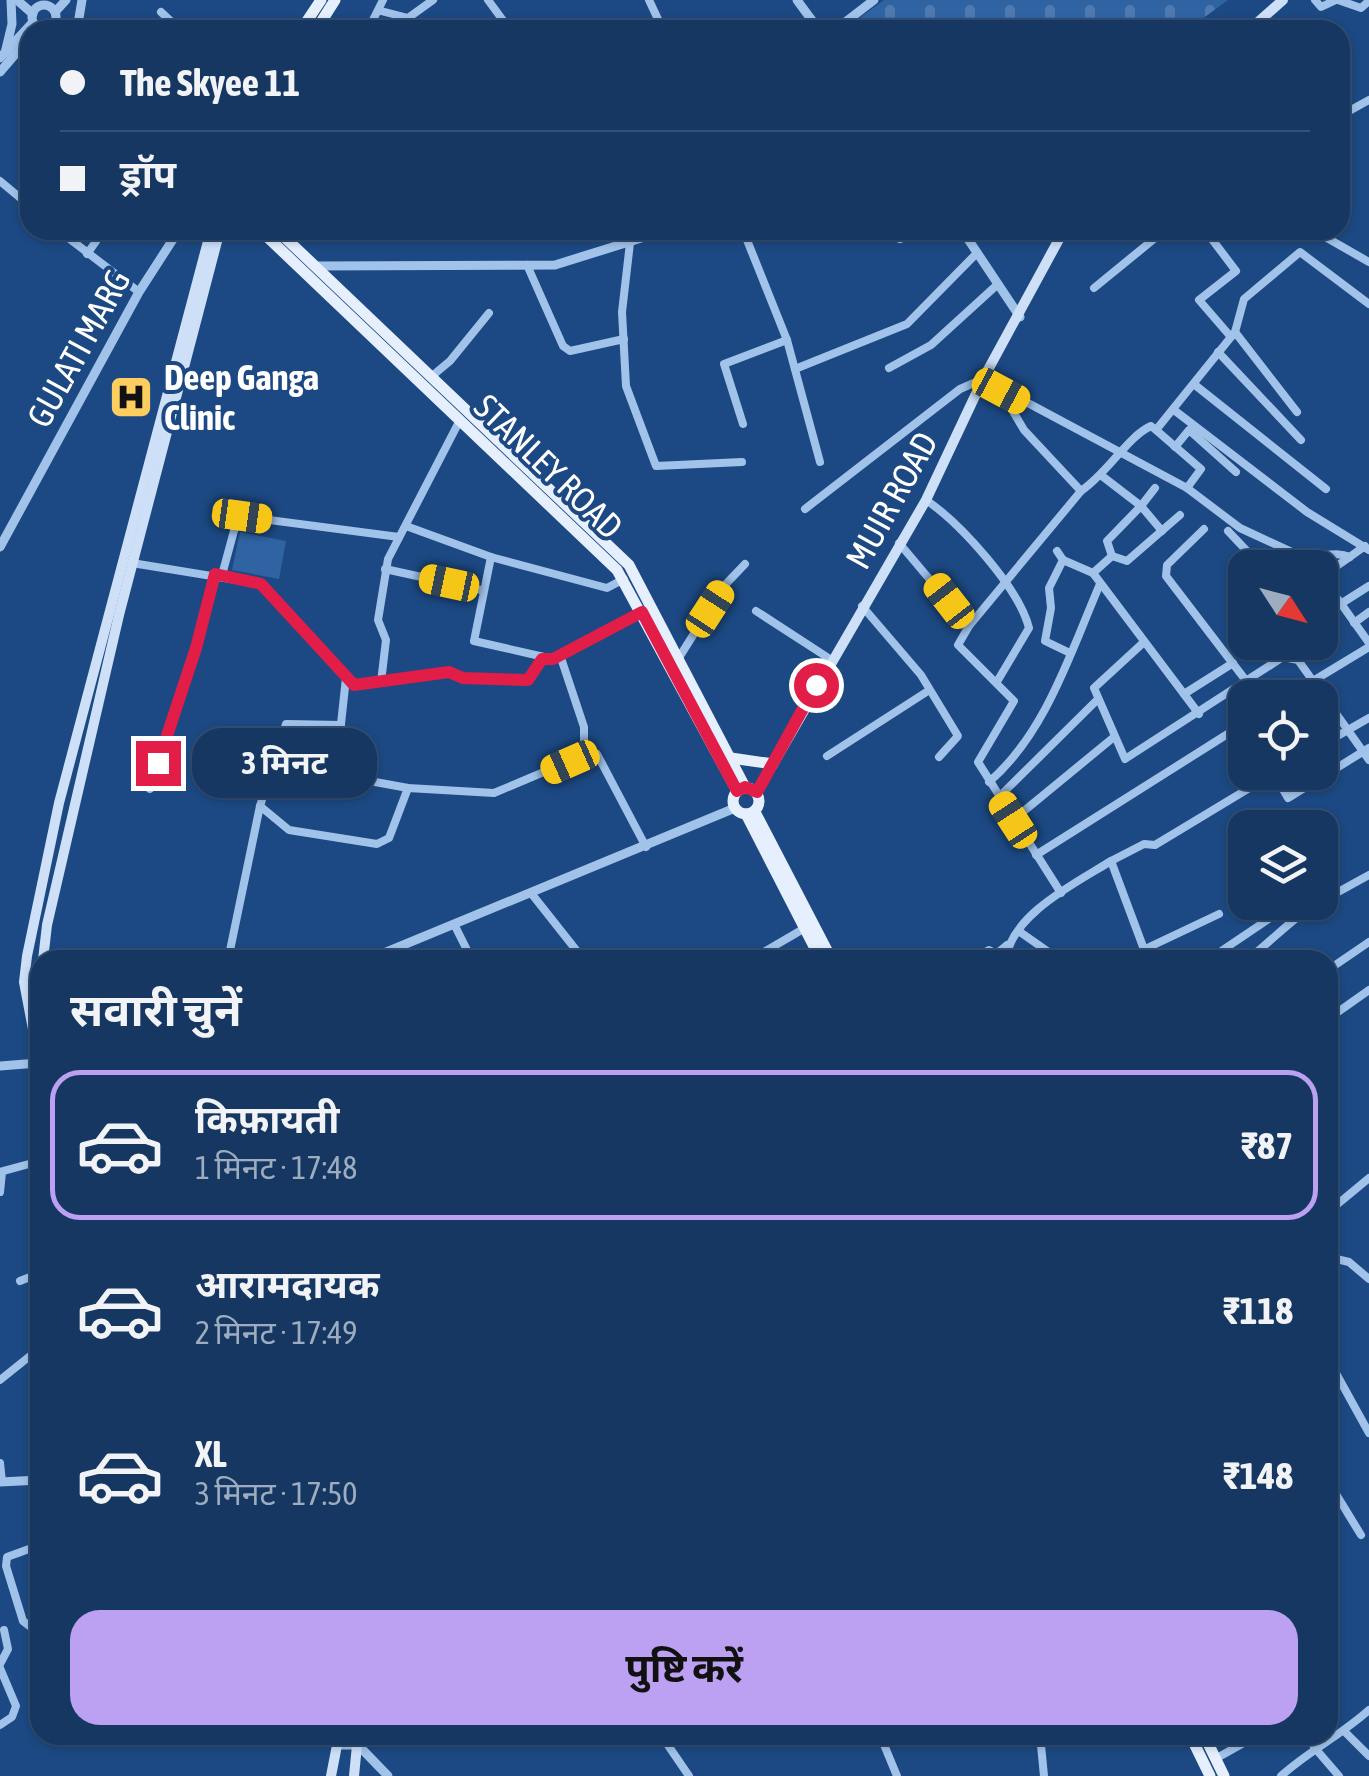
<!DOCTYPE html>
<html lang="hi">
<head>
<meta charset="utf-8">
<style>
	:root { --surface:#153762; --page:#1e3f68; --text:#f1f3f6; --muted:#9dacbe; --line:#345177; --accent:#bca0f2 }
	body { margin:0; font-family:"Asap Condensed","Noto Sans Devanagari",sans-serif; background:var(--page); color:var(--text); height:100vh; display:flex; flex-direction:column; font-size:38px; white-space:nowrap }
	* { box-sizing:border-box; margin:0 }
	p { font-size:32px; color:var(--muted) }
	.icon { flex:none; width:55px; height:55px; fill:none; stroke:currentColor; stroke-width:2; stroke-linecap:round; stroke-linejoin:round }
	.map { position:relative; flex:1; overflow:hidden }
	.side { position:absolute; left:30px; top:950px; width:1308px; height:795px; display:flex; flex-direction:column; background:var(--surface); border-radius:30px; box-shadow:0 2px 8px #0004,0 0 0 2px var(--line) }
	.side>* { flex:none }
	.guide { position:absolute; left:20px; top:20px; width:1330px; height:220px; border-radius:30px; box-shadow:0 2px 8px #0004,0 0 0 2px var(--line); display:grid; align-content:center; height:220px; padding:0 40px; background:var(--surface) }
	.needle { width:65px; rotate:126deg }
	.buttons { position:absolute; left:1228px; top:550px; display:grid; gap:20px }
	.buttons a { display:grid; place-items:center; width:110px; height:110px; border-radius:20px; background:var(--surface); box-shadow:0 2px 8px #0004,0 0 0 2px var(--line); font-size:50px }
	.end { position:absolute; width:45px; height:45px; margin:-22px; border:12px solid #e11d48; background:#fff; box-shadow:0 0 0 5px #fff }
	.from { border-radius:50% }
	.bubble { position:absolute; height:70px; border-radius:30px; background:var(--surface); box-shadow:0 2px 8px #0004,0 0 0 2px var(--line); font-size:32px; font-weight:700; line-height:70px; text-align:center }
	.car { position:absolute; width:30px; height:60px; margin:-30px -15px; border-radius:12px; box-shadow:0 0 8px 2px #0007; background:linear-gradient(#f5c518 24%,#345 0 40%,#f5c518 0 76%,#345 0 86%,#f5c518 0) }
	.guide b { display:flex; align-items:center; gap:35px; height:95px; font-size:38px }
	.guide b+b { border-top:2px solid var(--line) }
	.guide i { width:25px; height:25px; background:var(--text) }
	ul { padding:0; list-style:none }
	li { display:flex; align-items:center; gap:30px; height:150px; margin:0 20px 15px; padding:0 20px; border:5px solid transparent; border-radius:30px }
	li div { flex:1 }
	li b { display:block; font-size:38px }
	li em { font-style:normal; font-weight:700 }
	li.on { border-color:var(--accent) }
	li>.icon { width:90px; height:90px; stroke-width:1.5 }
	h2 { padding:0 40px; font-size:45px; line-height:120px }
	.primary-button { display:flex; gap:20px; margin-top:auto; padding:20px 40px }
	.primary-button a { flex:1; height:115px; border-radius:30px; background:var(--accent); color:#111; font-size:40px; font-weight:700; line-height:115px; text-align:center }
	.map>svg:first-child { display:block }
</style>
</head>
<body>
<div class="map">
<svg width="1369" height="1776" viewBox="0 0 1369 1776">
	<defs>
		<pattern id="cemetery-stones" width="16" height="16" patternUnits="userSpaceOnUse" patternTransform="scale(2.5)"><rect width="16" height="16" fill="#2f63a2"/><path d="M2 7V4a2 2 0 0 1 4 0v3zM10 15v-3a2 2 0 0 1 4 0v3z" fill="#4e7ab0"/></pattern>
	</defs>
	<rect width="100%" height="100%" fill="#1c4983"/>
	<polygon fill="url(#cemetery-stones)" points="884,0 1228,0 1187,30 843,30"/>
	<polygon fill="#2f63a2" points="240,532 286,541 279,579 232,570"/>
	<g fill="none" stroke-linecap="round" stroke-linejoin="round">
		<g stroke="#a1c3ea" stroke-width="8">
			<polyline points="488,0 510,30"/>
			<polyline points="649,0 663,30"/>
			<polyline points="1315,0 1321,7 1336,0"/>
			<polyline points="1338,0 1361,8 1369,1"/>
			<polyline points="381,11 408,18 433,0"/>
			<polyline points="161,12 180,30"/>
			<polyline points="368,30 383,0"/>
			<polyline points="1340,116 1369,100"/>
			<polyline points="0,181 30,206"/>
			<polyline points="58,230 139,292"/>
			<polyline points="743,230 787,340 820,462"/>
			<polyline points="844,230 845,231"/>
			<polyline points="1205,230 1236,271 1199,300 1231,337"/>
			<polyline points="1313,230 1369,262"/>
			<polyline points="900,239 921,230"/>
			<polyline points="630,243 622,312 626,386 656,466 742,462"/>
			<polyline points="87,254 104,230"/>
			<polyline points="527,265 563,346 570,351 624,339"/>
			<polyline points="1094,288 1165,230"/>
			<polyline points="1235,332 1244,299 1300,252 1369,304"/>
			<polyline points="1218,352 1301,440"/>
			<polyline points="889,368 931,345 998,284"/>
			<polyline points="795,369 907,324 977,253"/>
			<polyline points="432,376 450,361 489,313"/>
			<polyline points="1195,385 1326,489"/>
			<path d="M 1001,391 L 1024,430 L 1081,491 C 1109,472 1127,437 1151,426 L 1156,430 L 1235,332 L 1297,412"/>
			<polyline points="1174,410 1307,512 1369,550"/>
			<polyline points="743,424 724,364 787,340"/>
			<polyline points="1156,430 1201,469 1187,488"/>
			<polyline points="1175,447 1189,430 1236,472"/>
			<polyline points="1102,476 1141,506 1107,541 1112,556 1127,561 1180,515"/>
			<polyline points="1155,488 1141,506 1162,531"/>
			<path d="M 926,500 C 960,523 1019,588 1029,628 L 998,680"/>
			<polyline points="805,509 960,389 983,379 1187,488 1240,528 1296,554 1288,568"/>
			<polyline points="406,526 491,557 607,588 624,579"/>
			<polyline points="1204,529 1167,565 1166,576 1247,682"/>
			<polyline points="1228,531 1263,568"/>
			<polyline points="899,543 969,626 1081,491"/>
			<polyline points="1057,551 1063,560 1049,588 1051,608 1045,641 1070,653"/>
			<path d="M 1296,554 C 1316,561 1332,549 1350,557"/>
			<polyline points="1112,556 1093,573 1199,714"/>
			<polyline points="491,557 474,641 553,659 642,612"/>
			<polyline points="1063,560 1093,573"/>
			<polyline points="132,563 261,584 354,685 449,672 463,678 528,680 542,659"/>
			<polyline points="385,569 481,590"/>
			<polyline points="222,575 238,516 399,537"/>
			<polyline points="1322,577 1369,643"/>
			<polyline points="1320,578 1365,546"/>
			<polyline points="862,606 921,675 958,736 939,757"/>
			<polyline points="756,611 830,659"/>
			<polyline points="1320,617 1369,586"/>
			<polyline points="1354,623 1369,612"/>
			<polyline points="969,626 958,645 1014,701 978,762 1061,893"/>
			<polyline points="1144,642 1094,688 1125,759 1283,657 1298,660 1369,760"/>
			<polyline points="680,656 724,586 745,564"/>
			<polyline points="346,678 339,742 326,773 408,788 494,793 584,755 584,727 560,655"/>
			<polyline points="381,682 386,640 378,620 388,559 460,420"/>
			<polyline points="1184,694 1233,663"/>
			<polyline points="1285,698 1369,647"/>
			<polyline points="1320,746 1369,718"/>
			<polyline points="597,754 646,847"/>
			<polyline points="827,756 928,691"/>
			<polyline points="1274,774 1288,798 1369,748"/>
			<path d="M 989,782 C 1046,733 1071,651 1100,584"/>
			<polyline points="150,789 196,648 215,574"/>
			<polyline points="998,798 1097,700"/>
			<polyline points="260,806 289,830 377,844 389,838 408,788"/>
			<polyline points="1013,820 1114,737"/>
			<polyline points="1036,855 1245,723"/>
			<polyline points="1111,861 1144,844 1155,845 1276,772"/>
			<polyline points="531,893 584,960"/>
			<polyline points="1320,902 1369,875"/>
			<polyline points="454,924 472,960"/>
			<polyline points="1020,932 1060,960"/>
			<polyline points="1143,950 1219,914"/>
			<polyline points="228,960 260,806 286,724 341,725"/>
			<polyline points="750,960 805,928"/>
			<polyline points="973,960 989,950 996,954 1007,945"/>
			<path d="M 1006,960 C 1010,915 1076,883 1111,861 L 1148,960"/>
			<polyline points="1208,960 1276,914 1285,913 1294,919"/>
			<path d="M 1247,960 C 1272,941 1293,917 1319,902"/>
			<polyline points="1328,970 1369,942"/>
			<polyline points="1328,1019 1369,990"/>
			<polyline points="0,1172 40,1161"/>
			<polyline points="0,1192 2,1172"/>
			<polyline points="1328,1212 1369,1178"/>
			<polyline points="1328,1257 1349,1262 1369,1279"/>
			<polyline points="20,1281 40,1273"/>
			<polyline points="1328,1369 1332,1366 1369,1433"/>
			<polyline points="0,1380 40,1348"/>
			<polyline points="0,1463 2,1482"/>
			<polyline points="34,1481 40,1508"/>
			<polyline points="1328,1481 1361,1535"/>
			<polyline points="40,1545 7,1557 6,1566 23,1621 36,1631 40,1626"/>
			<polyline points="0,1664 8,1649 4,1630"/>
			<polyline points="0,1668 16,1706 12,1717 0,1725"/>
			<polyline points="1345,1732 1369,1756"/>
			<polyline points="661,1735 689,1776"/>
			<polyline points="880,1735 897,1776"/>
			<polyline points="1040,1735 1044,1776"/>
			<polyline points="1314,1747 1339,1776"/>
			<polyline points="1215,1759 1258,1735"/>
			<path d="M 1281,1776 C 1310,1750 1340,1736 1369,1710"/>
		</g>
		<g stroke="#a1c3ea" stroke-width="9">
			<polyline points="17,0 33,14"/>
			<polyline points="797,0 819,30"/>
			<circle cx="44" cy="17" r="12"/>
			<polyline points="55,12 66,0"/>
			<polyline points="77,30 82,0"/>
			<polyline points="835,30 874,0"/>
			<polyline points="5,53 12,24 11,0"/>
			<polyline points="0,58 33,22"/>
			<polyline points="0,72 30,37"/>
			<polyline points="962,230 1020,317"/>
			<polyline points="315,266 555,265 667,230"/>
			<polyline points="0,547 139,292 179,230"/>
			<polyline points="367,960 735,808"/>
			<polyline points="0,1066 38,1063"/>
			<polyline points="0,1482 40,1480"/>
			<polyline points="339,1745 358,1745 388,1776"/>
		</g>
		<g stroke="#cde0f8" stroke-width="10">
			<polyline points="1249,30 1283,0"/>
			<polyline points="757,792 926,500 983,379 1064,230"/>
			<polyline points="43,960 47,925 119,615 220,230"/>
			<polyline points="40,1066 24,982 27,956 59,803 211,230"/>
			<polyline points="331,1776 339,1735"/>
			<polyline points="354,1776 358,1735"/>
		</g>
		<g stroke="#e5effe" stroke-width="11">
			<polyline points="301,30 321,0"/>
			<polyline points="316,30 335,0"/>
			<polyline points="260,230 617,570 737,791"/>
			<polyline points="277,230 629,565 745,787"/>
			<polyline points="731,758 773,764"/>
			<circle cx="746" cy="801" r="13"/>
			<polyline points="755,812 832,960"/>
			<polyline points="746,814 821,960"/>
			<polyline points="1190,1735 1210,1776"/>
			<polyline points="1204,1735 1224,1776"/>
		</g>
	</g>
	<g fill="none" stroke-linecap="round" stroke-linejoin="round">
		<polyline stroke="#e11d48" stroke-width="12" points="158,763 196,648 215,574 261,584 354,685 449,672 463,678 528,680 542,659 553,659 642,612 737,791 745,787 757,792 816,685"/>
	</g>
	<defs>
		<g id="hospital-square" transform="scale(2.25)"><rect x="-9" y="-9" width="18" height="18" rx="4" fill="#fbce5f" stroke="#1c4983"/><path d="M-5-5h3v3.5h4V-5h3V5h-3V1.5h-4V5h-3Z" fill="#111"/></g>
	</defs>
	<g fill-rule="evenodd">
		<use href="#hospital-square" x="131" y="397"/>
	</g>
	<g text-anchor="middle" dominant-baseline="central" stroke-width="8" stroke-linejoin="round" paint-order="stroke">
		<g font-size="35" fill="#fff" stroke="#1c4983">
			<text transform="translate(78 348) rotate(-61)">GULATI MARG</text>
			<text transform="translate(549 466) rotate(44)">STANLEY ROAD</text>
			<text transform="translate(891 500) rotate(-61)">MUIR ROAD</text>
		</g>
		<g font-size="35" font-weight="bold" fill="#fff" stroke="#1c4983" text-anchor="start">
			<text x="164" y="377">Deep Ganga<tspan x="164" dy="40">Clinic</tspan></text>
		</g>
	</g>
</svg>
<div class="buttons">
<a><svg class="needle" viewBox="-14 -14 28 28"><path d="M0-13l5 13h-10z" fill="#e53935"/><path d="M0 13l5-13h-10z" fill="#9dacbe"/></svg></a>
<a><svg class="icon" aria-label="locate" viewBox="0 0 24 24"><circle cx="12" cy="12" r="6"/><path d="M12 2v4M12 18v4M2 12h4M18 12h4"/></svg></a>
<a><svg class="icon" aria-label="layers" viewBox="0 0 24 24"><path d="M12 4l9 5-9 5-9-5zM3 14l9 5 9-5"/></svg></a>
</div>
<i class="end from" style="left:816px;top:685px"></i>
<i class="end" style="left:158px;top:763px"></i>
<div class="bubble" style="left:192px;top:728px;width:185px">3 मिनट</div>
<i class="car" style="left:1001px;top:391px;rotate:118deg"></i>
<i class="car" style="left:242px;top:516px;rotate:98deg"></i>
<i class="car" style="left:449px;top:583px;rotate:282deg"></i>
<i class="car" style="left:949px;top:601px;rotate:322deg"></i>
<i class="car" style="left:710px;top:609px;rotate:33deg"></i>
<i class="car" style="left:570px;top:762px;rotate:246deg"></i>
<i class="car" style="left:1013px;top:820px;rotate:327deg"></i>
<div class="guide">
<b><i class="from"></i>The Skyee 11</b>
<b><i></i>ड्रॉप</b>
</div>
<section class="side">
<h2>सवारी चुनें</h2>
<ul>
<li class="on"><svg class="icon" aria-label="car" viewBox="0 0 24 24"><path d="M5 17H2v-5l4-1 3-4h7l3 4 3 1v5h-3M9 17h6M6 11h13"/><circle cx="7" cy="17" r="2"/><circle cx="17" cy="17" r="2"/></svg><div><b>किफ़ायती</b><p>1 मिनट · 17:48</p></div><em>₹87</em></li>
<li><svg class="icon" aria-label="car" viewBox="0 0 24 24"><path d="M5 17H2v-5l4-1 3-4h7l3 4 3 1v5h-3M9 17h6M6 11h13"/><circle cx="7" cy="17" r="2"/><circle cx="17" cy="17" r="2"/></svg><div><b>आरामदायक</b><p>2 मिनट · 17:49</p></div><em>₹118</em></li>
<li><svg class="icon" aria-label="car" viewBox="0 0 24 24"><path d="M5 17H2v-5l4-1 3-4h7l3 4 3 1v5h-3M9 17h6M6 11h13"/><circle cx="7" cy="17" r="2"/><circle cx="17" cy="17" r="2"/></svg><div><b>XL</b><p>3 मिनट · 17:50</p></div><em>₹148</em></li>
</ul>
<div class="primary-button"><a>पुष्टि करें</a></div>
</section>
</div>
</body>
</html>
